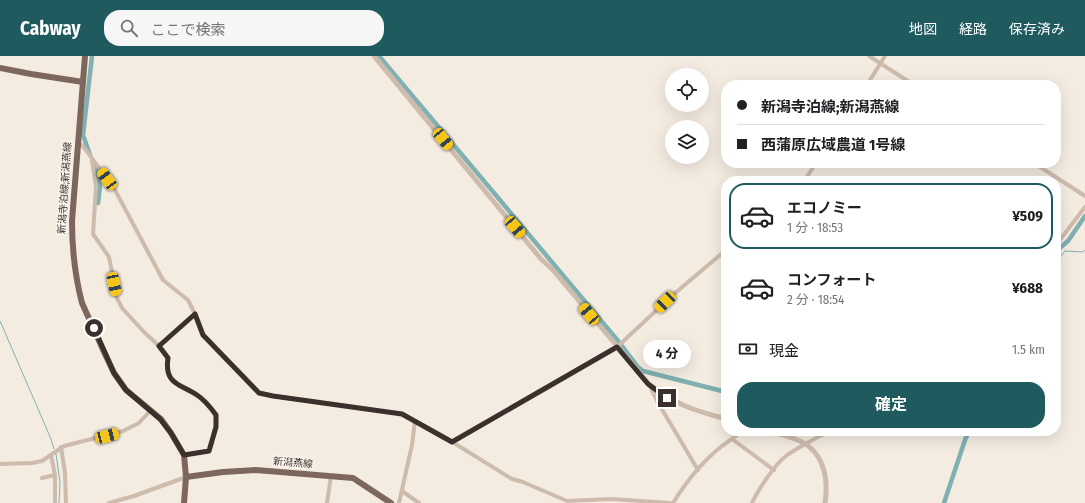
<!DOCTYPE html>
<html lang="ja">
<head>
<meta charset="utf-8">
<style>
	:root { --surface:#fff; --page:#f6f6f6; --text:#202124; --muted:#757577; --line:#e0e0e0; --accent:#1f5a5e }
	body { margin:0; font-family:"Fira Sans Condensed","Noto Sans JP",sans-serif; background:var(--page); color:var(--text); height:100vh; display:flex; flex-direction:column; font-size:15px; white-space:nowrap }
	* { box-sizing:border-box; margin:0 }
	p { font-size:13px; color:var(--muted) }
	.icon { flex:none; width:22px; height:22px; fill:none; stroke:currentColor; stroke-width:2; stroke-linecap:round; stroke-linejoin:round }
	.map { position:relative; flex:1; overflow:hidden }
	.sheet { position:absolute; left:721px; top:120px; width:340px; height:260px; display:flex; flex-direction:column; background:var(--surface); border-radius:16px; box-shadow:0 4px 16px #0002 }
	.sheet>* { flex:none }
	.hud { position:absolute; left:721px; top:24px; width:340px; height:88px; border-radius:16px; box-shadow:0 4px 16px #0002; display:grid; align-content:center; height:88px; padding:0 16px; background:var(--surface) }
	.fabs { position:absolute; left:665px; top:12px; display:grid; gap:8px }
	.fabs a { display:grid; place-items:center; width:44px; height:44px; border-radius:50%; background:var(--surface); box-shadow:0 4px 16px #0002; font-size:20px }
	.end { position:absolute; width:18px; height:18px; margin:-9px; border:5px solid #3b302b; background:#fff; box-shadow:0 0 0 2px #fff }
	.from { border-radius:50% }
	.bubble { position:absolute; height:28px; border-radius:14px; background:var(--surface); box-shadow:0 4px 16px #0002; font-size:13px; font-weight:700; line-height:28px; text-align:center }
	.car { position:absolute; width:12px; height:24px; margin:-12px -6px; border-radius:5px; box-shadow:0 0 3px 1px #0007; background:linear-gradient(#f5c518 24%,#345 0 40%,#f5c518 0 76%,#345 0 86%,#f5c518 0) }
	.hud b { display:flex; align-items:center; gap:14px; height:38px; font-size:15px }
	.hud b+b { border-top:1px solid var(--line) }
	.hud i { width:10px; height:10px; background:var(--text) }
	ul { padding:7px 0 0; list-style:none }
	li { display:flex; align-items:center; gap:12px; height:66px; margin:0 8px 6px; padding:0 8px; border:2px solid transparent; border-radius:16px }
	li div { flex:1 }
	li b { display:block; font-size:15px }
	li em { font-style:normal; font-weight:700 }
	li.active { border-color:var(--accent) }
	li>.icon { width:36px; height:36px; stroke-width:1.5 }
	.pay { display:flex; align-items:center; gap:10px; height:44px; padding:0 16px; font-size:15px }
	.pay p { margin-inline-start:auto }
	.primary-button { display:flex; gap:8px; margin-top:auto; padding:8px 16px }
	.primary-button a { flex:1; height:46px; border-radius:16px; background:var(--accent); color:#fff; font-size:16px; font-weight:700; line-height:46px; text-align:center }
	header { display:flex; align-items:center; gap:24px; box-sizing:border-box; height:56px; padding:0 20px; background:var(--accent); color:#fff }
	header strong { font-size:19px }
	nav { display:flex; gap:22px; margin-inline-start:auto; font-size:14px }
	.search { width:280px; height:36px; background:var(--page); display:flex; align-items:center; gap:10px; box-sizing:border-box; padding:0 14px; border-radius:16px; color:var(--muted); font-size:15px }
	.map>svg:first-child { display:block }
</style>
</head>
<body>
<header>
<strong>Cabway</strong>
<div class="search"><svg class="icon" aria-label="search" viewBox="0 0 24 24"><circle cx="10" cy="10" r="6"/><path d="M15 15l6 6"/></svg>ここで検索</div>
<nav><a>地図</a><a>経路</a><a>保存済み</a></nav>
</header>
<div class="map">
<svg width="1085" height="447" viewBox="0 0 1085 447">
	<rect width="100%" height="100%" fill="#f4ebe1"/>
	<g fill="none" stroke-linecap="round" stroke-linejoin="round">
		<g stroke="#7fb0b2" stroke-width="1">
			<polyline points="1056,207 1065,195 1083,196 1085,194"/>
			<polyline points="0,265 51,383 54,393"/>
			<polyline points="56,398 60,426 59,447"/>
		</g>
		<g stroke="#7fb0b2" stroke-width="4.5">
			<polyline points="379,0 619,286 638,311 643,315 726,336"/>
			<polyline points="90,99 83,79 92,0"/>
			<polyline points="93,105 100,130 98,147"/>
			<polyline points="1056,195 1068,185 1085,160"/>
			<polyline points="944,447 965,384 969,375"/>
		</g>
		<g stroke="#cdbbac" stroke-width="4">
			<polyline points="869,0 914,29"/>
			<polyline points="867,29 885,0"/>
			<polyline points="78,87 83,90 115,134 163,224 188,244 195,258 203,279 259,337 273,340 402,358 441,379 512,423 523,426 567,445 611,443 670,447"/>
			<path d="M 92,104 L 96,131 L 93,178 L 109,201 L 117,242 L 122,252 L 144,276 L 159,290 L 168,302 C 164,327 179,329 196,339 C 205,344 210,352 216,359 L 216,371 L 209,395 L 184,399"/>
			<polyline points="1034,107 1085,140"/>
			<polyline points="804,125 816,107"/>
			<polyline points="1056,189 1085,151"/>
			<polyline points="159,290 195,258"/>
			<polyline points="649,328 657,345 698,414"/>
			<polyline points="732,383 774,414"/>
			<polyline points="452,386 617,291 674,238 726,194"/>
			<polyline points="61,391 65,417 66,447"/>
			<polyline points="0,408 32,407 42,405 64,390 123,375 139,367 150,355"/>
			<polyline points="55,419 55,447"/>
			<polyline points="42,422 55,419 51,399"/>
			<polyline points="402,435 419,447"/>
			<polyline points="109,447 134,440 186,421"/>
			<polyline points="327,447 331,420"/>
			<polyline points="399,447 412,389 415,365"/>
			<path d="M 673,447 C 686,426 703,405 722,390 C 729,385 736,380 742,375"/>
			<path d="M 752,447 C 758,434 775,408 786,400 C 800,390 815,383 829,375"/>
		</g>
		<g stroke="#cdbbac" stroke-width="5">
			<path d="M 374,0 L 541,203 L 553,214 L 649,328 C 673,348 696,355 726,363"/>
			<path d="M 768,375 C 777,377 786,379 795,383 C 823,393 829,420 825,447"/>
		</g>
		<g stroke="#7d675c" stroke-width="6">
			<path d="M 85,0 L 72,165 C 72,192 75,220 82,247 L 105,298 L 114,317 L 126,334 L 161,363 L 171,377 L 184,399 L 186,421 L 184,447"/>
			<polyline points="0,12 31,18 83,26"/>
			<polyline points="186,421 223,416 256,414 353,422 391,447"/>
		</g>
	</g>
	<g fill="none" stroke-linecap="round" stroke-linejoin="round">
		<path stroke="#3b302b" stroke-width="5" d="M 94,272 L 114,317 L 126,334 L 160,363 L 171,377 L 184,399 L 209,395 L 216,371 L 216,359 C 211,352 205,344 197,339 C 180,328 164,328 168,302 L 159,290 L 195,258 L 203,279 L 259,337 L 273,340 L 402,358 L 452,386 L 617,291 L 648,328 L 667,342"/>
	</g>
	<g text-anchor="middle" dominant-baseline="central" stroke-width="3" stroke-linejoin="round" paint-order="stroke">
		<g font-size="10" fill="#3b302b" stroke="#fbf5ee">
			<text transform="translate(65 132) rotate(-86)">新潟寺泊線;新潟燕線</text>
			<text transform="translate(293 407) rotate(4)">新潟燕線</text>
		</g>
	</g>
</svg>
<div class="fabs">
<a><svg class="icon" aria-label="locate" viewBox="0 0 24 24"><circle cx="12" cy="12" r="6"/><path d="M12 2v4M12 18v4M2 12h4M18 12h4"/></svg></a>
<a><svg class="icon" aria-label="layers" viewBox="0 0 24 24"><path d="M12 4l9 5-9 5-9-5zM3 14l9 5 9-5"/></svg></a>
</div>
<i class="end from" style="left:94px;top:272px"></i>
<i class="end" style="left:667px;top:342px"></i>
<div class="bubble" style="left:643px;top:284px;width:48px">4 分</div>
<i class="car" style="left:443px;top:83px;rotate:141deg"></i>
<i class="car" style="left:107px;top:123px;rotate:324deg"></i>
<i class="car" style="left:515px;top:171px;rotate:140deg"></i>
<i class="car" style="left:114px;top:228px;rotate:168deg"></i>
<i class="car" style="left:665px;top:246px;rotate:226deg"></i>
<i class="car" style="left:589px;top:258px;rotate:320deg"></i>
<i class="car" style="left:107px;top:380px;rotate:76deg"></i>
<div class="hud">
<b><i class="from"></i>新潟寺泊線;新潟燕線</b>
<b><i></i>西蒲原広域農道 1号線</b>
</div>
<section class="sheet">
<ul>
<li class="active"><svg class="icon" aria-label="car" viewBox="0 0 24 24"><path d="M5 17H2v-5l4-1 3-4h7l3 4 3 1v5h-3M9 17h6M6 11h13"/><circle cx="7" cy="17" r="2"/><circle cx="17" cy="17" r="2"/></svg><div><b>エコノミー</b><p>1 分 · 18:53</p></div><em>¥509</em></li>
<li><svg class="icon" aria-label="car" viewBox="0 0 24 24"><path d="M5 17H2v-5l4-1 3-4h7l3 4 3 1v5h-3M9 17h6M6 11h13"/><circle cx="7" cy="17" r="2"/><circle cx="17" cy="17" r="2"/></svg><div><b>コンフォート</b><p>2 分 · 18:54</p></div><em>¥688</em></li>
</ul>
<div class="pay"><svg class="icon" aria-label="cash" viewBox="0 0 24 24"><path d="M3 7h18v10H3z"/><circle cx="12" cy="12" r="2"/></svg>現金<p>1.5 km</p></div>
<div class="primary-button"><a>確定</a></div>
</section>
</div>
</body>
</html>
